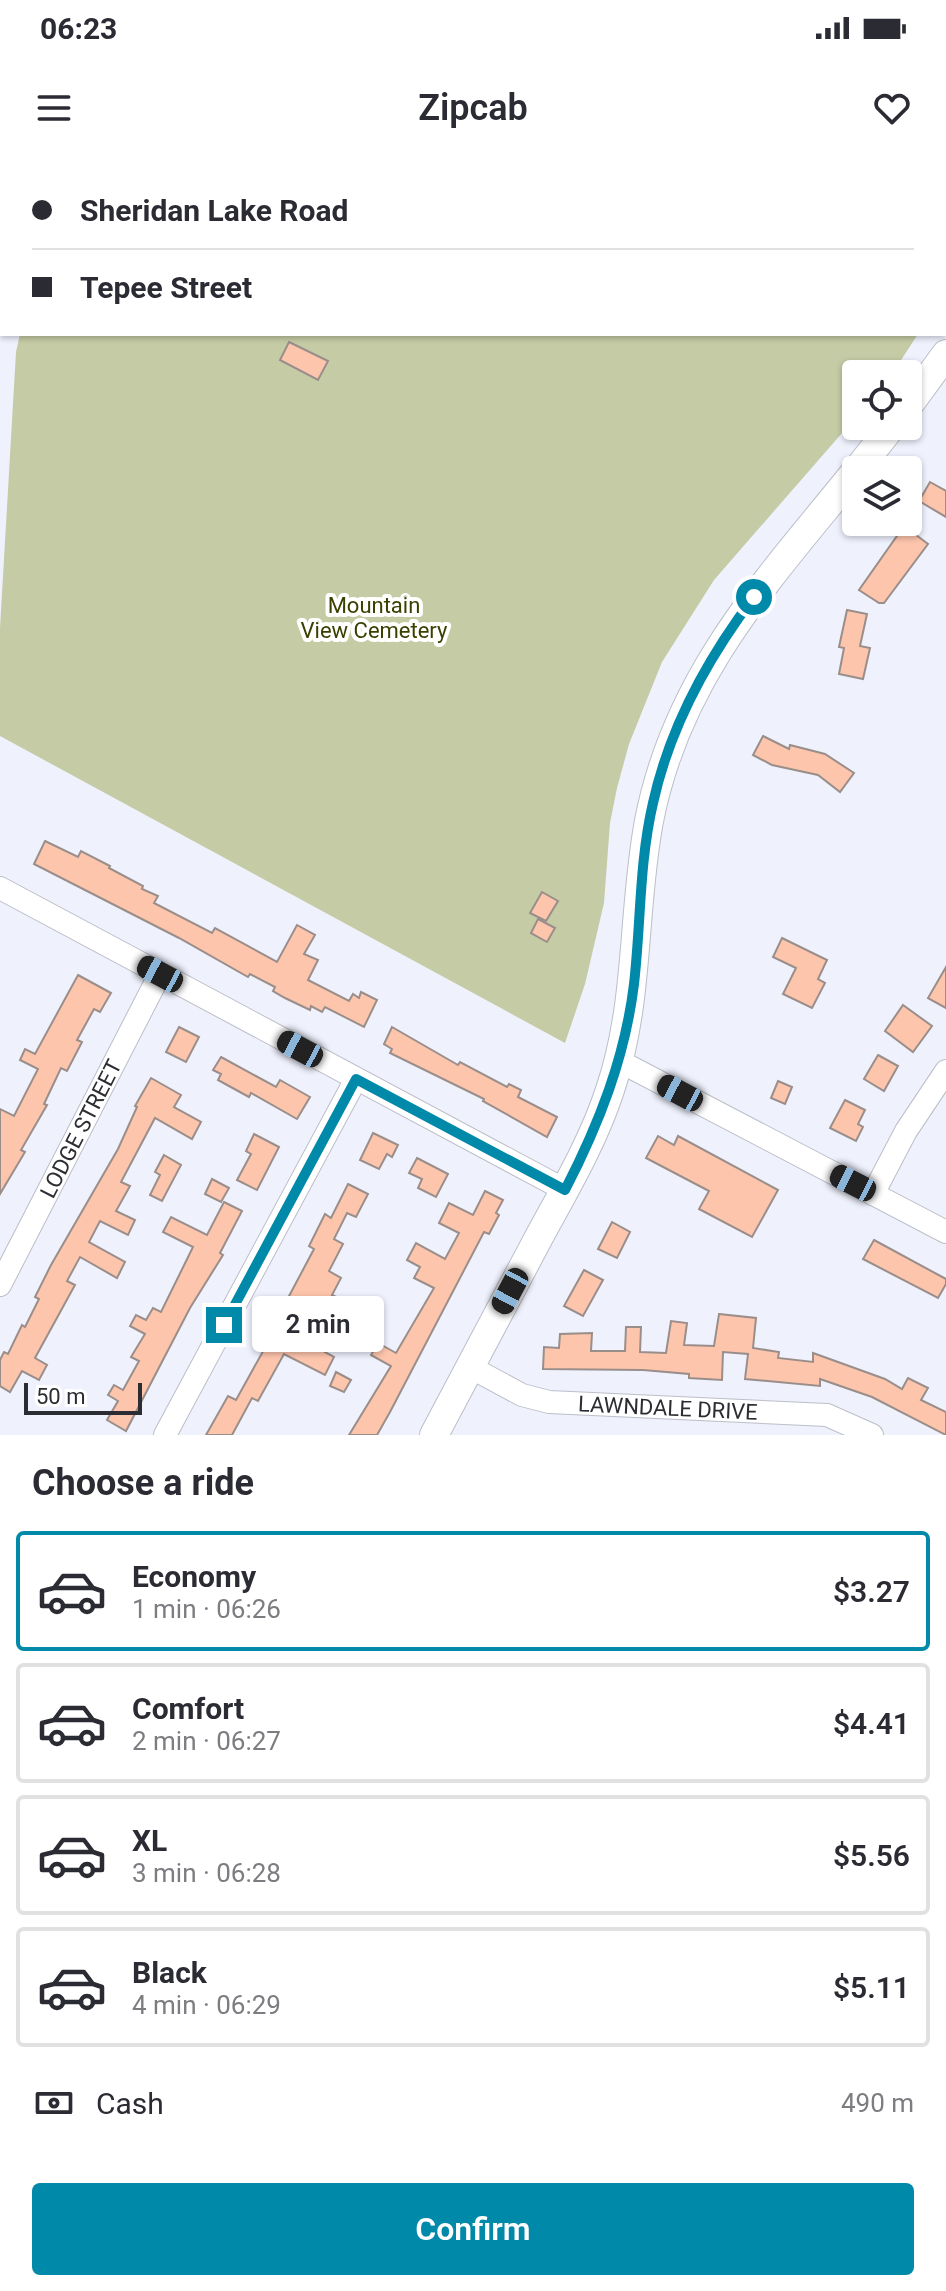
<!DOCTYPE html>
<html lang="en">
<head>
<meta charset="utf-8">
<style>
	:root { --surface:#fff; --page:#f7f7f7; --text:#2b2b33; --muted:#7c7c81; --line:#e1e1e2; --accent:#0189a9 }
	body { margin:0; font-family:Roboto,sans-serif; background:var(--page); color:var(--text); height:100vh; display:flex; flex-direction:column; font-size:30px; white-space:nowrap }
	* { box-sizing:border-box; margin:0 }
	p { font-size:26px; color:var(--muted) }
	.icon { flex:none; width:44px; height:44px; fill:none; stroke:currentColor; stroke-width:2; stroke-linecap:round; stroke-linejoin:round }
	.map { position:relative; height:1275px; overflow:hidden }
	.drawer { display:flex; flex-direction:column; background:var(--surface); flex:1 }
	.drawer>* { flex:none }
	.hud { position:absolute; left:0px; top:0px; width:946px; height:176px; box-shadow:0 2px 6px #0004; display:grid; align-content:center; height:176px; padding:0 32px; background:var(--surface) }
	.tools { position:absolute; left:842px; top:200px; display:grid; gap:16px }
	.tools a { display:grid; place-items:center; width:80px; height:80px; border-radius:8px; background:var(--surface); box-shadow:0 2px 6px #0004; font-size:40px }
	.scale { position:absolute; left:24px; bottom:20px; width:118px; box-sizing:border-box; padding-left:8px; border:4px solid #2c2d32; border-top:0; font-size:22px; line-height:28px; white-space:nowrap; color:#2c2d32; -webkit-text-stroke:6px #fff; paint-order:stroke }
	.end { position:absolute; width:36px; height:36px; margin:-18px; border:10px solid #0189a9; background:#fff; box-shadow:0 0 0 4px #fff }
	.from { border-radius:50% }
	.bubble { position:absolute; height:56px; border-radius:8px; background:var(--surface); box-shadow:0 2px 6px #0004; font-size:26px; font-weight:600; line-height:56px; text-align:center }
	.car { position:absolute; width:24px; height:48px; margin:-24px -12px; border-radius:10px; box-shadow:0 0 6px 2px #0007; background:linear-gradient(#222 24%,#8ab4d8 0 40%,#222 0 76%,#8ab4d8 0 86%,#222 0) }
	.hud b { display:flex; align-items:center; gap:28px; height:76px; font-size:30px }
	.hud b+b { border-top:2px solid var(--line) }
	.hud i { width:20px; height:20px; background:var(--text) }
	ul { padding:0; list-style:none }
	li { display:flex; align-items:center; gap:24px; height:120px; margin:0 16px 12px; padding:0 16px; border:4px solid var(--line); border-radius:8px }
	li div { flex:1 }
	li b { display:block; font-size:30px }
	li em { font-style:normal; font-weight:600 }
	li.on { border-color:var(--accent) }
	li>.icon { width:72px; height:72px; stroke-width:1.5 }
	h2 { padding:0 32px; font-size:36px; line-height:96px }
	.pay { display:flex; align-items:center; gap:20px; height:88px; padding:0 32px; font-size:30px }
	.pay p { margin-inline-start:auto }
	.action { display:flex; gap:16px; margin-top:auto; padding:16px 32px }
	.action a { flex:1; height:92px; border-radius:8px; background:var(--accent); color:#fff; font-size:32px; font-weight:600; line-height:92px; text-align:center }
	.status { display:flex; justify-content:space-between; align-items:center; height:56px; padding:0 40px; background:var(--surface); direction:ltr }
	.status svg { height:22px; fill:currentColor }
	header { display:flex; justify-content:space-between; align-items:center; height:104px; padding:0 32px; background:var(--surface); font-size:36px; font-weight:600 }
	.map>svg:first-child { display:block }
</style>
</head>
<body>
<div class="status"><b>06:23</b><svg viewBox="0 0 49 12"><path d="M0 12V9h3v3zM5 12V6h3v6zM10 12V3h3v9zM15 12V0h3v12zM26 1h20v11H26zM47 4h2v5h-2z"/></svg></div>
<header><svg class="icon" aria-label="menu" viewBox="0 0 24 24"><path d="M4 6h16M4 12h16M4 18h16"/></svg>Zipcab<svg class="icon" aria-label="heart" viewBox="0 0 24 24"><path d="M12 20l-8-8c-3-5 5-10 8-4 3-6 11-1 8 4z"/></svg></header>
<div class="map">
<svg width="946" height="1275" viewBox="0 0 946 1275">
	<rect width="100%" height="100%" fill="#eff1fd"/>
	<g fill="#c5cba5">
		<polygon points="96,0 909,0 912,2 95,2"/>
		<polygon points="20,174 918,174 892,214 856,214 856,257 714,420 662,502 629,584 617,628 610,663 604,743 585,824 565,883 0,576 0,468 16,192"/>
	</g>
	<g fill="#fec5ad" stroke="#9a8e8a" stroke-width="2">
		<polygon points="289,182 328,201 318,220 280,200"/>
		<polygon points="930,322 946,331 946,357 919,341"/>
		<polygon points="904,366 928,384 884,443 879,443 859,430"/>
		<polygon points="847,450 867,454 860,486 870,488 863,519 839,514 844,488 839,487"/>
		<polygon points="763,576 789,589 790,585 825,594 854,613 840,632 818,615 772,605 753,595"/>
		<polygon points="45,681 78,697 81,691 110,706 109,708 143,726 142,729 158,736 154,743 212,773 215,768 277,802 297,765 315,775 304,794 318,800 308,820 349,841 353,834 359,838 361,832 377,840 364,867 325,847 322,852 311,846 310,850 285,838 273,831 275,827 250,814 248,817 179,778 34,704"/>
		<polygon points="542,732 558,741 546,761 530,753"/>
		<polygon points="538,759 555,768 547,782 531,773"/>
		<polygon points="782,778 827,800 818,819 825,823 812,848 783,834 796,808 773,797"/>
		<polygon points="946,807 946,848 928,838"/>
		<polygon points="78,815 111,833 100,852 94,849 77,880 82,882 67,911 61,908 44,944 47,945 21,990 25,992 0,1034 0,949 14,956 38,909 20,900 25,889 35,894"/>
		<polygon points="903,845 932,866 913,892 885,871"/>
		<polygon points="179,867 199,877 186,902 166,892"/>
		<polygon points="392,867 458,905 460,902 507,927 509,924 521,930 518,937 557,957 547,977 483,941 484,939 390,893 392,889 384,884"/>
		<polygon points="878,895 898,906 884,931 864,919"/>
		<polygon points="221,897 276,927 280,920 310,937 297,959 251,933 249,937 218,920 221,914 213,910"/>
		<polygon points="151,918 181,935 174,947 201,962 192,979 155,958 121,1022 130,1026 116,1051 135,1060 128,1075 100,1061 89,1082 125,1102 117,1118 80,1097 67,1121 75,1125 35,1198 47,1205 39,1220 22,1211 10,1232 0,1226 0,1200 4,1192 8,1194 22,1165 25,1167 39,1139 35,1137 51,1105 118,989 137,947 135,946"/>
		<polygon points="778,921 792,927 785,944 771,938"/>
		<polygon points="845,940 865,950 858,964 863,967 856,981 830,968"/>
		<polygon points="373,973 398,985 392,997 387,994 379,1009 360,1000"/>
		<polygon points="254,974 279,987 257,1030 237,1020 251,994 246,991"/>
		<polygon points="658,976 674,985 678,976 778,1030 752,1077 699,1049 709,1031 646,998"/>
		<polygon points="164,995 181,1005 162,1041 150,1035 160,1015 155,1012"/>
		<polygon points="417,998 448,1014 436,1037 418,1028 422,1019 409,1013"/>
		<polygon points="212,1019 229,1028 221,1042 205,1034"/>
		<polygon points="348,1024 368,1034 356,1057 347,1053 334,1079 343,1084 329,1111 341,1118 332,1135 336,1137 330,1147 346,1156 325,1192 334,1197 325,1215 284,1194 258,1241 252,1238 232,1275 206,1275 228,1236 236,1240 282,1157 279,1155 314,1089 309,1086 325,1054 331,1058"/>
		<polygon points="485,1031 503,1040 496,1053 499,1055 489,1074 484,1072 390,1252 377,1275 349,1275 391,1206 371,1195 378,1183 396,1193 434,1128 414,1118 420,1107 407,1100 416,1083 445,1099 459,1073 439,1063 449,1043 473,1055"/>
		<polygon points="224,1042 242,1051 220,1093 223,1095 190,1148 126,1271 107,1260 118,1241 108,1235 114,1225 123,1230 139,1201 131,1197 145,1174 130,1166 136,1155 146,1160 153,1148 161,1152 193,1087 163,1072 171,1057 207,1075"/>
		<polygon points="612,1062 630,1072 617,1098 598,1089"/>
		<polygon points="874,1080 946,1119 946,1124 938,1138 863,1099"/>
		<polygon points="584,1110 603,1120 583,1156 564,1146"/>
		<polygon points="719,1154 756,1158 753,1188 779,1192 778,1198 813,1202 813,1193 885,1219 902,1229 908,1218 928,1228 921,1240 946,1252 946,1275 872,1237 820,1219 820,1226 745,1219 748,1194 723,1192 722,1220 689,1218 689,1214 643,1210 543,1209 544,1187 559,1188 560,1174 592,1173 591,1191 625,1191 626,1167 641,1167 640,1192 666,1193 671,1161 687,1163 684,1185 714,1186"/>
		<polygon points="336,1212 351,1220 344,1232 330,1226"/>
	</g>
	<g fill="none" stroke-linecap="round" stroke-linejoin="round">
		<g stroke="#bcbec8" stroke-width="24">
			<g id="minor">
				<polyline points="68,2 69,0"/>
				<polyline points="0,164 2,151"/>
				<polyline points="0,728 565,1030"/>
				<polyline points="619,901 946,1072"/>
				<polyline points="873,1034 906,971 946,911"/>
				<path id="s1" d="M 0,1125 L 160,814"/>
				<path id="s2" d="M 470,1207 L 522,1235 L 549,1242 L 827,1255 L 872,1275"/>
				<polyline points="165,1275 356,919"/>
			</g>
		</g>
		<g stroke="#bcbec8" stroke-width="30">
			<g id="major">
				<polyline points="908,246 946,194"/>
				<polyline points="857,310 892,266"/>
				<path d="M 434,1275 C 469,1209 504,1143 539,1077 C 565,1029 593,982 610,930 C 640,841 632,751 649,661 C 677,516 767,421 856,311"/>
			</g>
		</g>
		<use href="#minor" stroke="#fff" stroke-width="22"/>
		<use href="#major" stroke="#fff" stroke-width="28"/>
	</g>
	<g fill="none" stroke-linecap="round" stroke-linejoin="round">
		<path stroke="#0189a9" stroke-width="10" d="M 224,1165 L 356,919 L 565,1030 C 599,964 625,898 634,824 C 641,763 639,703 653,643 C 670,566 707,499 754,437"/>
	</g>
	<g text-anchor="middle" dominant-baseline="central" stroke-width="8" stroke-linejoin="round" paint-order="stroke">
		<g font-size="22" fill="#3b4000" stroke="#fff">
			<text x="374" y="445">Mountain<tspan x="374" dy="25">View Cemetery</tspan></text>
		</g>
		<g font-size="22" fill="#2c2d32" stroke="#fff">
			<text stroke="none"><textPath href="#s1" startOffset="176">LODGE STREET</textPath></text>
			<text stroke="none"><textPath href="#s2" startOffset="206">LAWNDALE DRIVE</textPath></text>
		</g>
	</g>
</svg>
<div class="tools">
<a><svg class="icon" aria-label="locate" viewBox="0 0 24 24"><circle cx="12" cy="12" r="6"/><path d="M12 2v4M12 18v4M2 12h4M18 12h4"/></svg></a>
<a><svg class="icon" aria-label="layers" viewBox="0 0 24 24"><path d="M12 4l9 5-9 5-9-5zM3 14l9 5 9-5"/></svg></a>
</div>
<div class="scale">50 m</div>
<i class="end from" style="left:754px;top:437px"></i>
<i class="end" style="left:224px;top:1165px"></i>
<div class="bubble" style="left:252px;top:1136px;width:132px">2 min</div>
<i class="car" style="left:160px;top:814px;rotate:298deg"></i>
<i class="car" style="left:300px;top:889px;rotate:298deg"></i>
<i class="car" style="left:680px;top:933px;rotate:298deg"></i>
<i class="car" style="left:853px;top:1023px;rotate:297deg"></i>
<i class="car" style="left:510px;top:1131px;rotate:208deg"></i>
<div class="hud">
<b><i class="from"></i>Sheridan Lake Road</b>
<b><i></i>Tepee Street</b>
</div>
</div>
<section class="drawer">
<h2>Choose a ride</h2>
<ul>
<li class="on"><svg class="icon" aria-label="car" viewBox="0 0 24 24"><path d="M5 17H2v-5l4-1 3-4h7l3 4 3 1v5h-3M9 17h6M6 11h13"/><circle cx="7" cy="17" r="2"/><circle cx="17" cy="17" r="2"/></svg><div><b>Economy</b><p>1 min · 06:26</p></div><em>$3.27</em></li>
<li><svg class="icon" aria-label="car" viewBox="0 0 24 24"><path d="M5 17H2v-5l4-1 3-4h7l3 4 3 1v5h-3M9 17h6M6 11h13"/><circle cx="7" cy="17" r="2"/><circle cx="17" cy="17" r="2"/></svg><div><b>Comfort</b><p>2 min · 06:27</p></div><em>$4.41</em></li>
<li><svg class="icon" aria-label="car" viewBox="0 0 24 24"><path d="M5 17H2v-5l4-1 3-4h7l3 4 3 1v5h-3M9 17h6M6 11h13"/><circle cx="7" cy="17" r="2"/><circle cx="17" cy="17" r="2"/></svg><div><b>XL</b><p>3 min · 06:28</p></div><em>$5.56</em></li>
<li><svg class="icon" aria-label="car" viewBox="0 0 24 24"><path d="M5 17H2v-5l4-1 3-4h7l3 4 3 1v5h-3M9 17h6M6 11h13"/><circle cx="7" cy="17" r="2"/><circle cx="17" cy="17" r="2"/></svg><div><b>Black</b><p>4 min · 06:29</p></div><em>$5.11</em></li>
</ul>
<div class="pay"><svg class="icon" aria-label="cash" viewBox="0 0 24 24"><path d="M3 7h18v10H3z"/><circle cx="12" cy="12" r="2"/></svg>Cash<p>490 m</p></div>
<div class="action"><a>Confirm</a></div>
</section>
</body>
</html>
